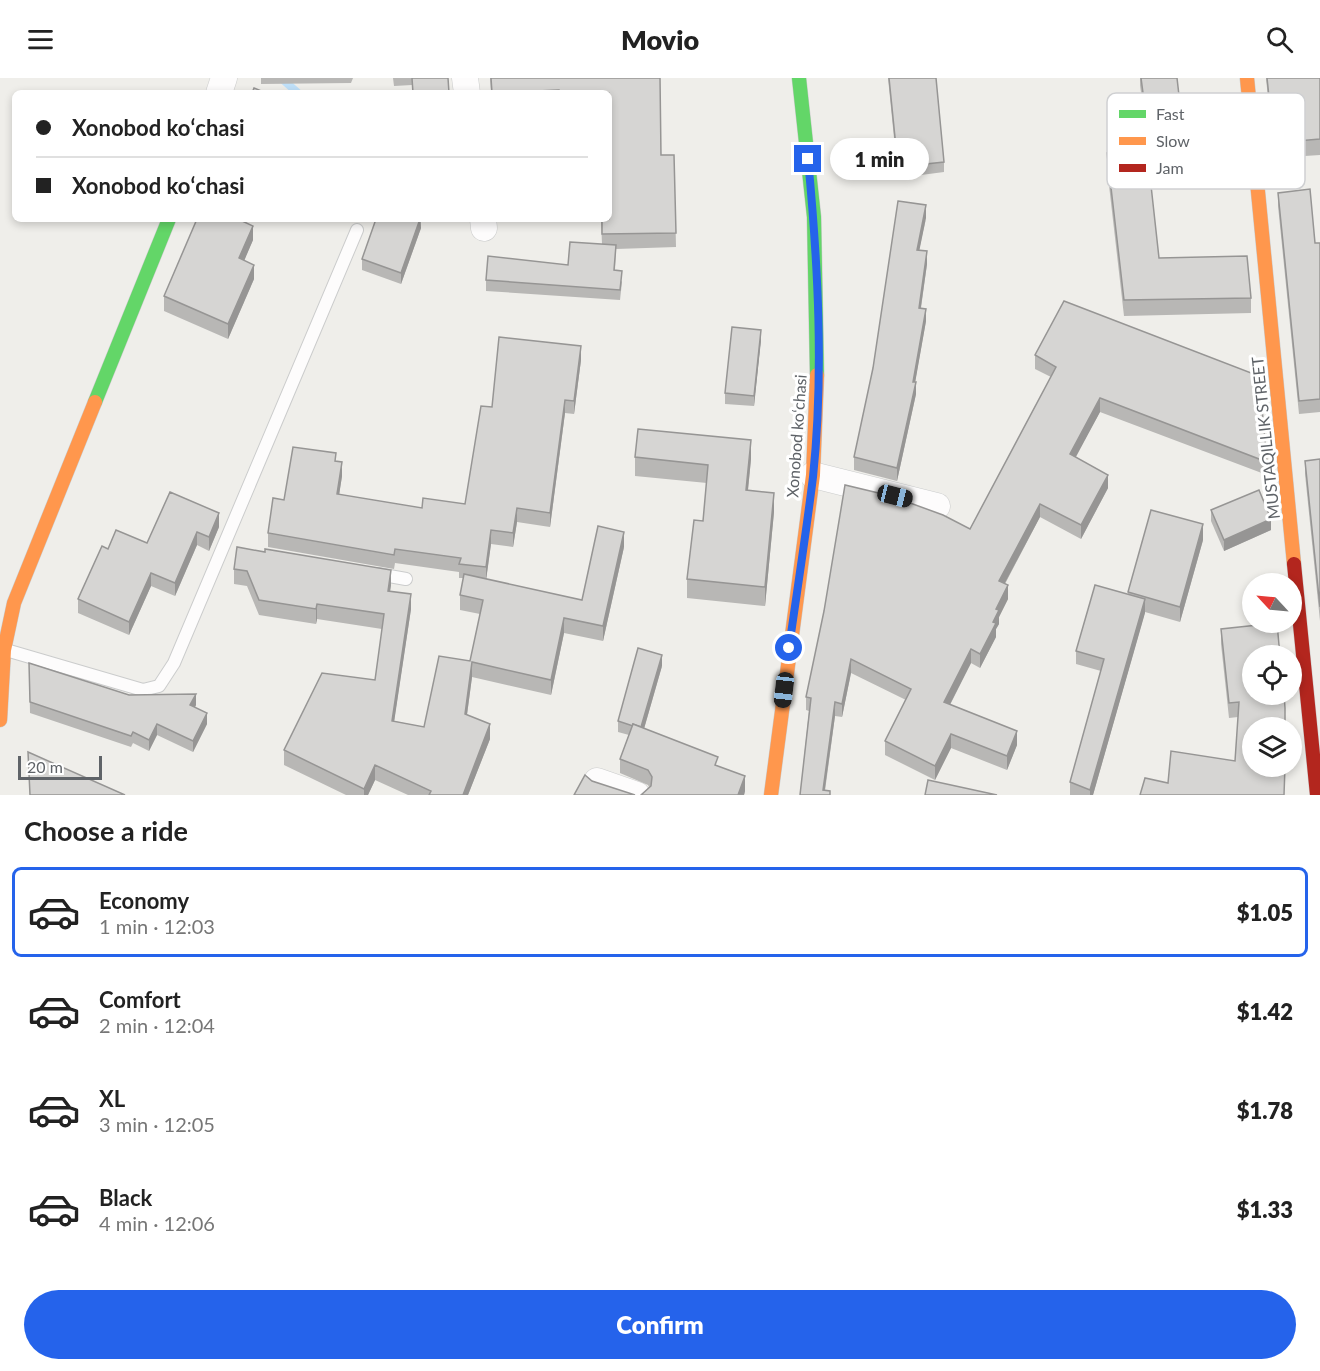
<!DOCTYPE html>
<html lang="en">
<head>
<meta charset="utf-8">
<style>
	:root { --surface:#fff; --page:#f2f2f2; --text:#222; --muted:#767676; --line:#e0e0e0; --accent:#2563eb }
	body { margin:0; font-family:Lato,sans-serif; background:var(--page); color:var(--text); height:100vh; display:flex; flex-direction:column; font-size:22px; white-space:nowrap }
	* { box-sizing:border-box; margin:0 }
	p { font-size:20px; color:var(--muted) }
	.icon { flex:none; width:33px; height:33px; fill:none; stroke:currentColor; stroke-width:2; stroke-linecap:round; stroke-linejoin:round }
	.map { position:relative; height:717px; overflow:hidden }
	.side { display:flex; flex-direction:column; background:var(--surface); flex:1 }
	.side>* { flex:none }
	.top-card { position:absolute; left:12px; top:12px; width:600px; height:132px; border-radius:9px; box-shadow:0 3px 9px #0003; display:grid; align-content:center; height:132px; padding:0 24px; background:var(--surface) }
	.needle { width:39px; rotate:296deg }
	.tools { position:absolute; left:1242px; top:495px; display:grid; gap:12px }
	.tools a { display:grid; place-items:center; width:60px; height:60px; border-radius:50%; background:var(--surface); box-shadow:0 3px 9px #0003; font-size:30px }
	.scale { position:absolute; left:18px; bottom:15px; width:84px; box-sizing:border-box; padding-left:6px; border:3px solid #5f6368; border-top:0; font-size:16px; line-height:21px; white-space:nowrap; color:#5f6368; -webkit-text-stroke:4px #fff; paint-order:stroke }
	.end { position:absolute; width:27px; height:27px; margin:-14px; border:8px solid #2563eb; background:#fff; box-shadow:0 0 0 3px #fff }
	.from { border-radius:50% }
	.bubble { position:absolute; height:42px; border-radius:21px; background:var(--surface); box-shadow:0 3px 9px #0003; font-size:20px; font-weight:800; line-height:42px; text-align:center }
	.car { position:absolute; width:18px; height:36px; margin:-18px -9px; border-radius:8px; box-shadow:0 0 4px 2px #0007; background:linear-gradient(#222 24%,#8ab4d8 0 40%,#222 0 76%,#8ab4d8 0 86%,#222 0) }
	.top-card b { display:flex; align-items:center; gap:21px; height:57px; font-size:22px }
	.top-card b+b { border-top:2px solid var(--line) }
	.top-card i { width:15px; height:15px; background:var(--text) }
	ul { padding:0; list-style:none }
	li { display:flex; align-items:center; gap:18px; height:90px; margin:0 12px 9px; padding:0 12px; border:3px solid transparent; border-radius:9px }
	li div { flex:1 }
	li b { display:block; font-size:22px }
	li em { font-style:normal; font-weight:800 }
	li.active { border-color:var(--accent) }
	li>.icon { width:54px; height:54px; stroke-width:1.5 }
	h2 { padding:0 24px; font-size:27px; line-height:72px }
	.button { display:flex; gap:12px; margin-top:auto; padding:12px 24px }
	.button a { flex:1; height:69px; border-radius:36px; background:var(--accent); color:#fff; font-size:24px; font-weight:800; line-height:69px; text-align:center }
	header { display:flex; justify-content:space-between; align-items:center; height:78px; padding:0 24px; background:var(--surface); font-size:27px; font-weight:800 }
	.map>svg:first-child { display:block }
</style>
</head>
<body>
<header><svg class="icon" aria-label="menu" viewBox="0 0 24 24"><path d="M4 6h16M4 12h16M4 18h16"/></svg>Movio<svg class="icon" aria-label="search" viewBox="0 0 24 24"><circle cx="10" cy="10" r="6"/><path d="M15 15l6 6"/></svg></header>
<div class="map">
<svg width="1320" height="717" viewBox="0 0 1320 717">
	<rect width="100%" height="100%" fill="#efeeea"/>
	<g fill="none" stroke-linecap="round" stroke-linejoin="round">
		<polyline stroke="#bfe0f9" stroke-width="8" points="281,0 298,15"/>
		<g stroke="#cbcccc" stroke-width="14">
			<g id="lane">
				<polyline points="378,496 406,501"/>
				<polyline points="6,572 143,612 159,608 174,585 357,152"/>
			</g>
		</g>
		<g stroke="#cbcccc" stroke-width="27">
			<g id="street">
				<polyline points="465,0 467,15"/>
				<polyline points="219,15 224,0"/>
				<polyline points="483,141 484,150"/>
				<polyline points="813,397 937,428"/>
				<polyline points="597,703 637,717"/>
			</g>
		</g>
		<g stroke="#cacacb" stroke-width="15">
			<g id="fast">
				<polyline points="799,0 814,139 817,297"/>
				<polyline points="95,324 169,141"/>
			</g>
		</g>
		<g stroke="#cacacb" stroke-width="15">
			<g id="slow">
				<polyline points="1247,0 1294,486"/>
				<polyline points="0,642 4,572 14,525 95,324"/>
				<polyline points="771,717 813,397 817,297"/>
			</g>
		</g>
		<g stroke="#cacacb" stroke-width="15">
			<polyline id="jam" points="1294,486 1317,717"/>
		</g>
		<use href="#lane" stroke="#fdfcfc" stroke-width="12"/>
		<use href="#street" stroke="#fdfcfc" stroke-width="26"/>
		<use href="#fast" stroke="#63d668" stroke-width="14"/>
		<use href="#slow" stroke="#ff974d" stroke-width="14"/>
		<use href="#jam" stroke="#b3261e" stroke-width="14"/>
	</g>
	<g fill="#b8b7b5">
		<polygon points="261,0 353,0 351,5 261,6"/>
		<polygon points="393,0 448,0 449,15 412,15 412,7 394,8"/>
		<polygon points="490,0 660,0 661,77 674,77 676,169 616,171 615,192 622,204 620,222 486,213 486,202 568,187 602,166 601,141 609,141 609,15 491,15"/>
		<polygon points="888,0 936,0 944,84 944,94 898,100"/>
		<polygon points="1140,0 1177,0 1181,35 1235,57 1235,72 1150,82 1140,7"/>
		<polygon points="1266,0 1320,0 1320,77 1274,80"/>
		<polygon points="1107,75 1159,180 1251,220 1251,235 1124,238 1107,90"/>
		<polygon points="1278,115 1315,165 1320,165 1320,334 1299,336 1278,128"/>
		<polygon points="926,140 919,172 927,186 921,230 926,243 915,304 916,316 897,403 854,392 854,379"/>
		<polygon points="247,141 246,145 253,162 244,182 254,201 228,261 164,233 164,218"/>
		<polygon points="421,141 421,150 401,206 362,192 362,181"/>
		<polygon points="761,262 754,328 725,326 725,315"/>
		<polygon points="1035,277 1267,384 1267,397 1100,334 1075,379 1108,410 1081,461 1040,439 1005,506 1008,521 999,539 999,546 996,551 996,559 980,590 971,585 950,627 1017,667 1007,692 951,670 935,702 885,677 885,663 906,622 851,595 842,639 835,638 825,713 830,717 800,717 809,633 806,632 806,619 970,451 1051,299 1035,291"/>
		<polygon points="581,282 574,336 565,335 550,449 517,444 513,469 491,466 486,501 582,522 624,469 603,563 564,555 551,617 472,599 467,637 490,661 468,717 408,717 375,702 368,717 346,717 284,687 284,672 375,602 382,551 317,541 316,546 259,537 247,508 234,506 234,491 391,507 390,513 411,531 394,643 424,649 470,583 480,536 460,532 460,517 464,500 459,500 459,494 395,485 394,491 268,469 268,455 284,422 336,383 342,398 339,417 422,430 465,426 492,329"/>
		<polygon points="635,379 751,381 748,412 774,434 765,528 687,520 687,501 703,443 707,405 635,398"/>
		<polygon points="1320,381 1320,543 1305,396 1305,383"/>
		<polygon points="1211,432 1271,452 1224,473 1211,443"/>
		<polygon points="219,449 209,473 197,467 175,518 151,508 129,557 78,535 78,521 108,471 147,465"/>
		<polygon points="1203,462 1180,544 1145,534 1093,717 1070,717 1070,704 1101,593 1076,586 1076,573 1128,517 1128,514"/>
		<polygon points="1221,551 1284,717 1168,705 1235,683 1238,639 1229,640 1221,566"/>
		<polygon points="29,585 129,617 196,627 195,629 207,646 193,674 157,657 149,673 133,665 131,669 30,635"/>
		<polygon points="662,588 644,651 718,688 745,713 744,717 641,717 649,709 648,707 620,695 620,681 629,657 618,654 618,643"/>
	</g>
	<g fill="#969594">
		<polygon points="926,127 926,140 917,184 917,172"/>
		<polygon points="241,141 247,141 240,157"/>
		<polygon points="420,141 421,150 401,206 401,195"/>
		<polygon points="253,148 253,162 239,195 239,180"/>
		<polygon points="927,173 927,186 919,242 919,230"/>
		<polygon points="254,187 254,201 228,261 228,246"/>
		<polygon points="926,231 926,243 914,311 916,304 916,316 897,403 897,390 913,304"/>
		<polygon points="761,252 761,262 754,328 754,318"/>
		<polygon points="581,268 581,282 574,336 574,323"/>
		<polygon points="1100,320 1100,334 1070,390 1070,376"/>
		<polygon points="565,322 565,335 550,449 550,435"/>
		<polygon points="751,362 751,381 746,431 746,412"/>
		<polygon points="342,384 342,398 337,430 337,416"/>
		<polygon points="1108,397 1108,410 1081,461 1081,447"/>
		<polygon points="774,415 774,434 765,528 765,509"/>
		<polygon points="1040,426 1040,439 999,516 999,503"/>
		<polygon points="517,430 517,444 513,469 513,455"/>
		<polygon points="219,435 219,449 209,473 209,459"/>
		<polygon points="1271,441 1271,452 1224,473 1224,462"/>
		<polygon points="1203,446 1203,462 1180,544 1180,529"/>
		<polygon points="491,452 491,466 486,503 486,489"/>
		<polygon points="197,454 197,467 175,518 175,505"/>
		<polygon points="624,454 624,469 603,563 603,548"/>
		<polygon points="391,492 391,507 388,527 388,513"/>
		<polygon points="151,495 151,508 129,557 129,544"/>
		<polygon points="1008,507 1008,521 999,539 999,546 996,551 996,559 980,590 980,576 993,544 996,531"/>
		<polygon points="411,516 411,531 392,658 392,643"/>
		<polygon points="1145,521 1145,535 1093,717 1090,717 1090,712"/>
		<polygon points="317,526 317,541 316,546 316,531"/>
		<polygon points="564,540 564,555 551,617 551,602"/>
		<polygon points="971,571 971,585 944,638 944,624"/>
		<polygon points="662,577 662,588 641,661 641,650"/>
		<polygon points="851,581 851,595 842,639 842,626"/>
		<polygon points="472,584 472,599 465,651 465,636"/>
		<polygon points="196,616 196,627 190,638 190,627"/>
		<polygon points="835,624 835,638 824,717 823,712"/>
		<polygon points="207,635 207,646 193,674 193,663"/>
		<polygon points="157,646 157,657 149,673 149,662"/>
		<polygon points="490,646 490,661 468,717 463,717"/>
		<polygon points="1017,653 1017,667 1007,692 1007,678"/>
		<polygon points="951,656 951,670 935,702 935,688"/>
		<polygon points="375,687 375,702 368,717 364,717 364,711"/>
		<polygon points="745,698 745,713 744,717 738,717"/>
	</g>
	<g fill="#d6d5d3" stroke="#969594" stroke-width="1.5">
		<polygon points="412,0 448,0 449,15 413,15"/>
		<polygon points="491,0 660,0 661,77 674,77 676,155 602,156 602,141 609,141 609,15 560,15 559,12 492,15"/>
		<polygon points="889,0 936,0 944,84 898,89"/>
		<polygon points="1141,0 1177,0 1181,35 1233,29 1235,57 1150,67"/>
		<polygon points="1267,0 1320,0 1320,61 1274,65"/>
		<polygon points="254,10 266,15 252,15"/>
		<polygon points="1147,71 1159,180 1247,178 1251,220 1124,222 1107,75"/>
		<polygon points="1310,111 1315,165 1320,165 1320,321 1299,323 1278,115"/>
		<polygon points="898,123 926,127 917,172 927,173 919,230 926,231 913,304 916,304 897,390 854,379 873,290"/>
		<polygon points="197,141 241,141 240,142 253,148 239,180 254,187 228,246 164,218"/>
		<polygon points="376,141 420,141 401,195 362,181"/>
		<polygon points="570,164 616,167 614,192 622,193 620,212 486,202 488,178 568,187"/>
		<polygon points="1064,223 1259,298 1267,384 1100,320 1070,376 1108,397 1081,447 1040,426 999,503 1008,507 996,531 999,532 993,544 996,545 980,576 971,571 944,624 1017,653 1007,678 951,656 935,688 885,663 911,611 851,581 842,626 835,624 823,712 830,713 830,717 800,717 811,620 806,619 824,533 845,407 891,418 943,437 970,451 1056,289 1035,277"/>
		<polygon points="732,249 761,252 754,318 725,315"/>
		<polygon points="499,259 581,268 574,323 565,322 550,435 517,430 513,455 491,452 486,489 459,486 461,480 395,471 394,477 268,455 273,420 284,422 293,369 336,375 335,383 342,384 337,416 422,430 423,420 465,426 481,328 492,329"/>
		<polygon points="638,351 751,362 746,412 774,415 765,509 687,501 694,442 703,443 708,387 635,379"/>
		<polygon points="1320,381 1320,529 1305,383"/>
		<polygon points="1259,412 1271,441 1224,462 1211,432"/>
		<polygon points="170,414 219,435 209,459 197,454 175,505 151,495 129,544 78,521 102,468 108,471 116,452 147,465"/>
		<polygon points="1151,432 1203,446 1180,529 1128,514"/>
		<polygon points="598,448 624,454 603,548 564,540 551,602 472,584 465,636 490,646 463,717 429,717 431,713 375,687 364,711 284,672 322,595 375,602 384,536 317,526 316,531 259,522 247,493 234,491 237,469 265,474 265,471 391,492 388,513 411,516 392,643 424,649 439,578 470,583 483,522 460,517 464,496 582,522"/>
		<polygon points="1095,507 1145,521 1090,712 1070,704 1104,581 1076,573"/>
		<polygon points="1277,545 1280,578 1252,578 1252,616 1284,616 1285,630 1285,650 1252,650 1252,688 1285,688 1284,717 1140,717 1145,700 1168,705 1171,673 1235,683 1239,624 1229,625 1221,551"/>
		<polygon points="638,570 662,577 641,649 633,646 633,648 618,643"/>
		<polygon points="29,585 129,617 196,616 190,627 207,635 193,663 157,646 149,662 133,654 131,658 30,624"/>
		<polygon points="633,646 718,679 715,687 745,698 738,717 641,717 651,708 652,699 648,692 620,681"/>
		<polygon points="28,674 125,717 30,717"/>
		<polygon points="585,697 592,703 635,717 574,717"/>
		<polygon points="928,702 997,717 925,717"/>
	</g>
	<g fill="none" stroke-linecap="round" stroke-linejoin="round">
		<path stroke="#2563eb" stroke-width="8" d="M 789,570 C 797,513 806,456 813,399 C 824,294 818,186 808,81"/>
	</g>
	<g text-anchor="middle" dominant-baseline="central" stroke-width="6" stroke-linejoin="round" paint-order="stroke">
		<g font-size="16" fill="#5f6368" stroke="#fff">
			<text transform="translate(796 358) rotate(-86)">Xonobod koʻchasi</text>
			<text transform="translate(1265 360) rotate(-96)">MUSTAQILLIK STREET</text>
		</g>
	</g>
	<rect x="1107" y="15" width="198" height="96" rx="9" fill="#fff" stroke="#cfd0d2" stroke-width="1.5"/>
	<rect x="1119" y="32" width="27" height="8" fill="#63d668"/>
	<rect x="1119" y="59" width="27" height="8" fill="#ff974d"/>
	<rect x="1119" y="86" width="27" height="8" fill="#b3261e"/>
	<g font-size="16" fill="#5f6368">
		<text x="1156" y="42">Fast</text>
		<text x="1156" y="69">Slow</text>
		<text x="1156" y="96">Jam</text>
	</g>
</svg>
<div class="tools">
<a><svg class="needle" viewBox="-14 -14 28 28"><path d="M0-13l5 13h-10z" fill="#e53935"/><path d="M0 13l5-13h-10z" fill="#767676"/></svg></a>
<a><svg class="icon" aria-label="locate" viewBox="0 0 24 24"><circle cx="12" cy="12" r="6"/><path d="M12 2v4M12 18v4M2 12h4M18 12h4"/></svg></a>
<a><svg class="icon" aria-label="layers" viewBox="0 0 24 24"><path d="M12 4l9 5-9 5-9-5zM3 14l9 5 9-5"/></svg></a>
</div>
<div class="scale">20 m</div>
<i class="end from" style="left:789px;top:570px"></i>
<i class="end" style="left:808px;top:81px"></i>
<div class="bubble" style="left:830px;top:60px;width:99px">1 min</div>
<i class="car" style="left:895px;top:418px;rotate:104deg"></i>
<i class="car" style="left:784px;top:612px;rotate:187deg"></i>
<div class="top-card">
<b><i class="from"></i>Xonobod koʻchasi</b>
<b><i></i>Xonobod koʻchasi</b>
</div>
</div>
<section class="side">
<h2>Choose a ride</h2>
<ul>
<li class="active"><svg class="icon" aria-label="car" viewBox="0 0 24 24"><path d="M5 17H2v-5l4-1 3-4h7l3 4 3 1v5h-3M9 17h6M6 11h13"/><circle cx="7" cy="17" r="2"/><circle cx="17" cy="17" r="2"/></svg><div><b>Economy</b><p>1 min · 12:03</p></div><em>$1.05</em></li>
<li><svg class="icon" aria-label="car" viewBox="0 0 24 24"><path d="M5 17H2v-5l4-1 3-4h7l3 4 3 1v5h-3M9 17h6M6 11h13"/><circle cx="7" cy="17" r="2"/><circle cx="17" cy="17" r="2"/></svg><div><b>Comfort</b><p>2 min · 12:04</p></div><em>$1.42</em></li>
<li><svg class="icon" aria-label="car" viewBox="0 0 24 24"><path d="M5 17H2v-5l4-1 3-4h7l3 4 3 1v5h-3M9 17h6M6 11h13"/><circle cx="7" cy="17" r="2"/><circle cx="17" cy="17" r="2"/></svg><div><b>XL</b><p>3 min · 12:05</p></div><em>$1.78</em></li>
<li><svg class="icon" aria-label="car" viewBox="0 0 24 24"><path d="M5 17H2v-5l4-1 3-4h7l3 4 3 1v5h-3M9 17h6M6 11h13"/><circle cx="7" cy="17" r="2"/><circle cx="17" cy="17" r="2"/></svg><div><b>Black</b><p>4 min · 12:06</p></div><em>$1.33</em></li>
</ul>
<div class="button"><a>Confirm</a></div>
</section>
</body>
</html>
